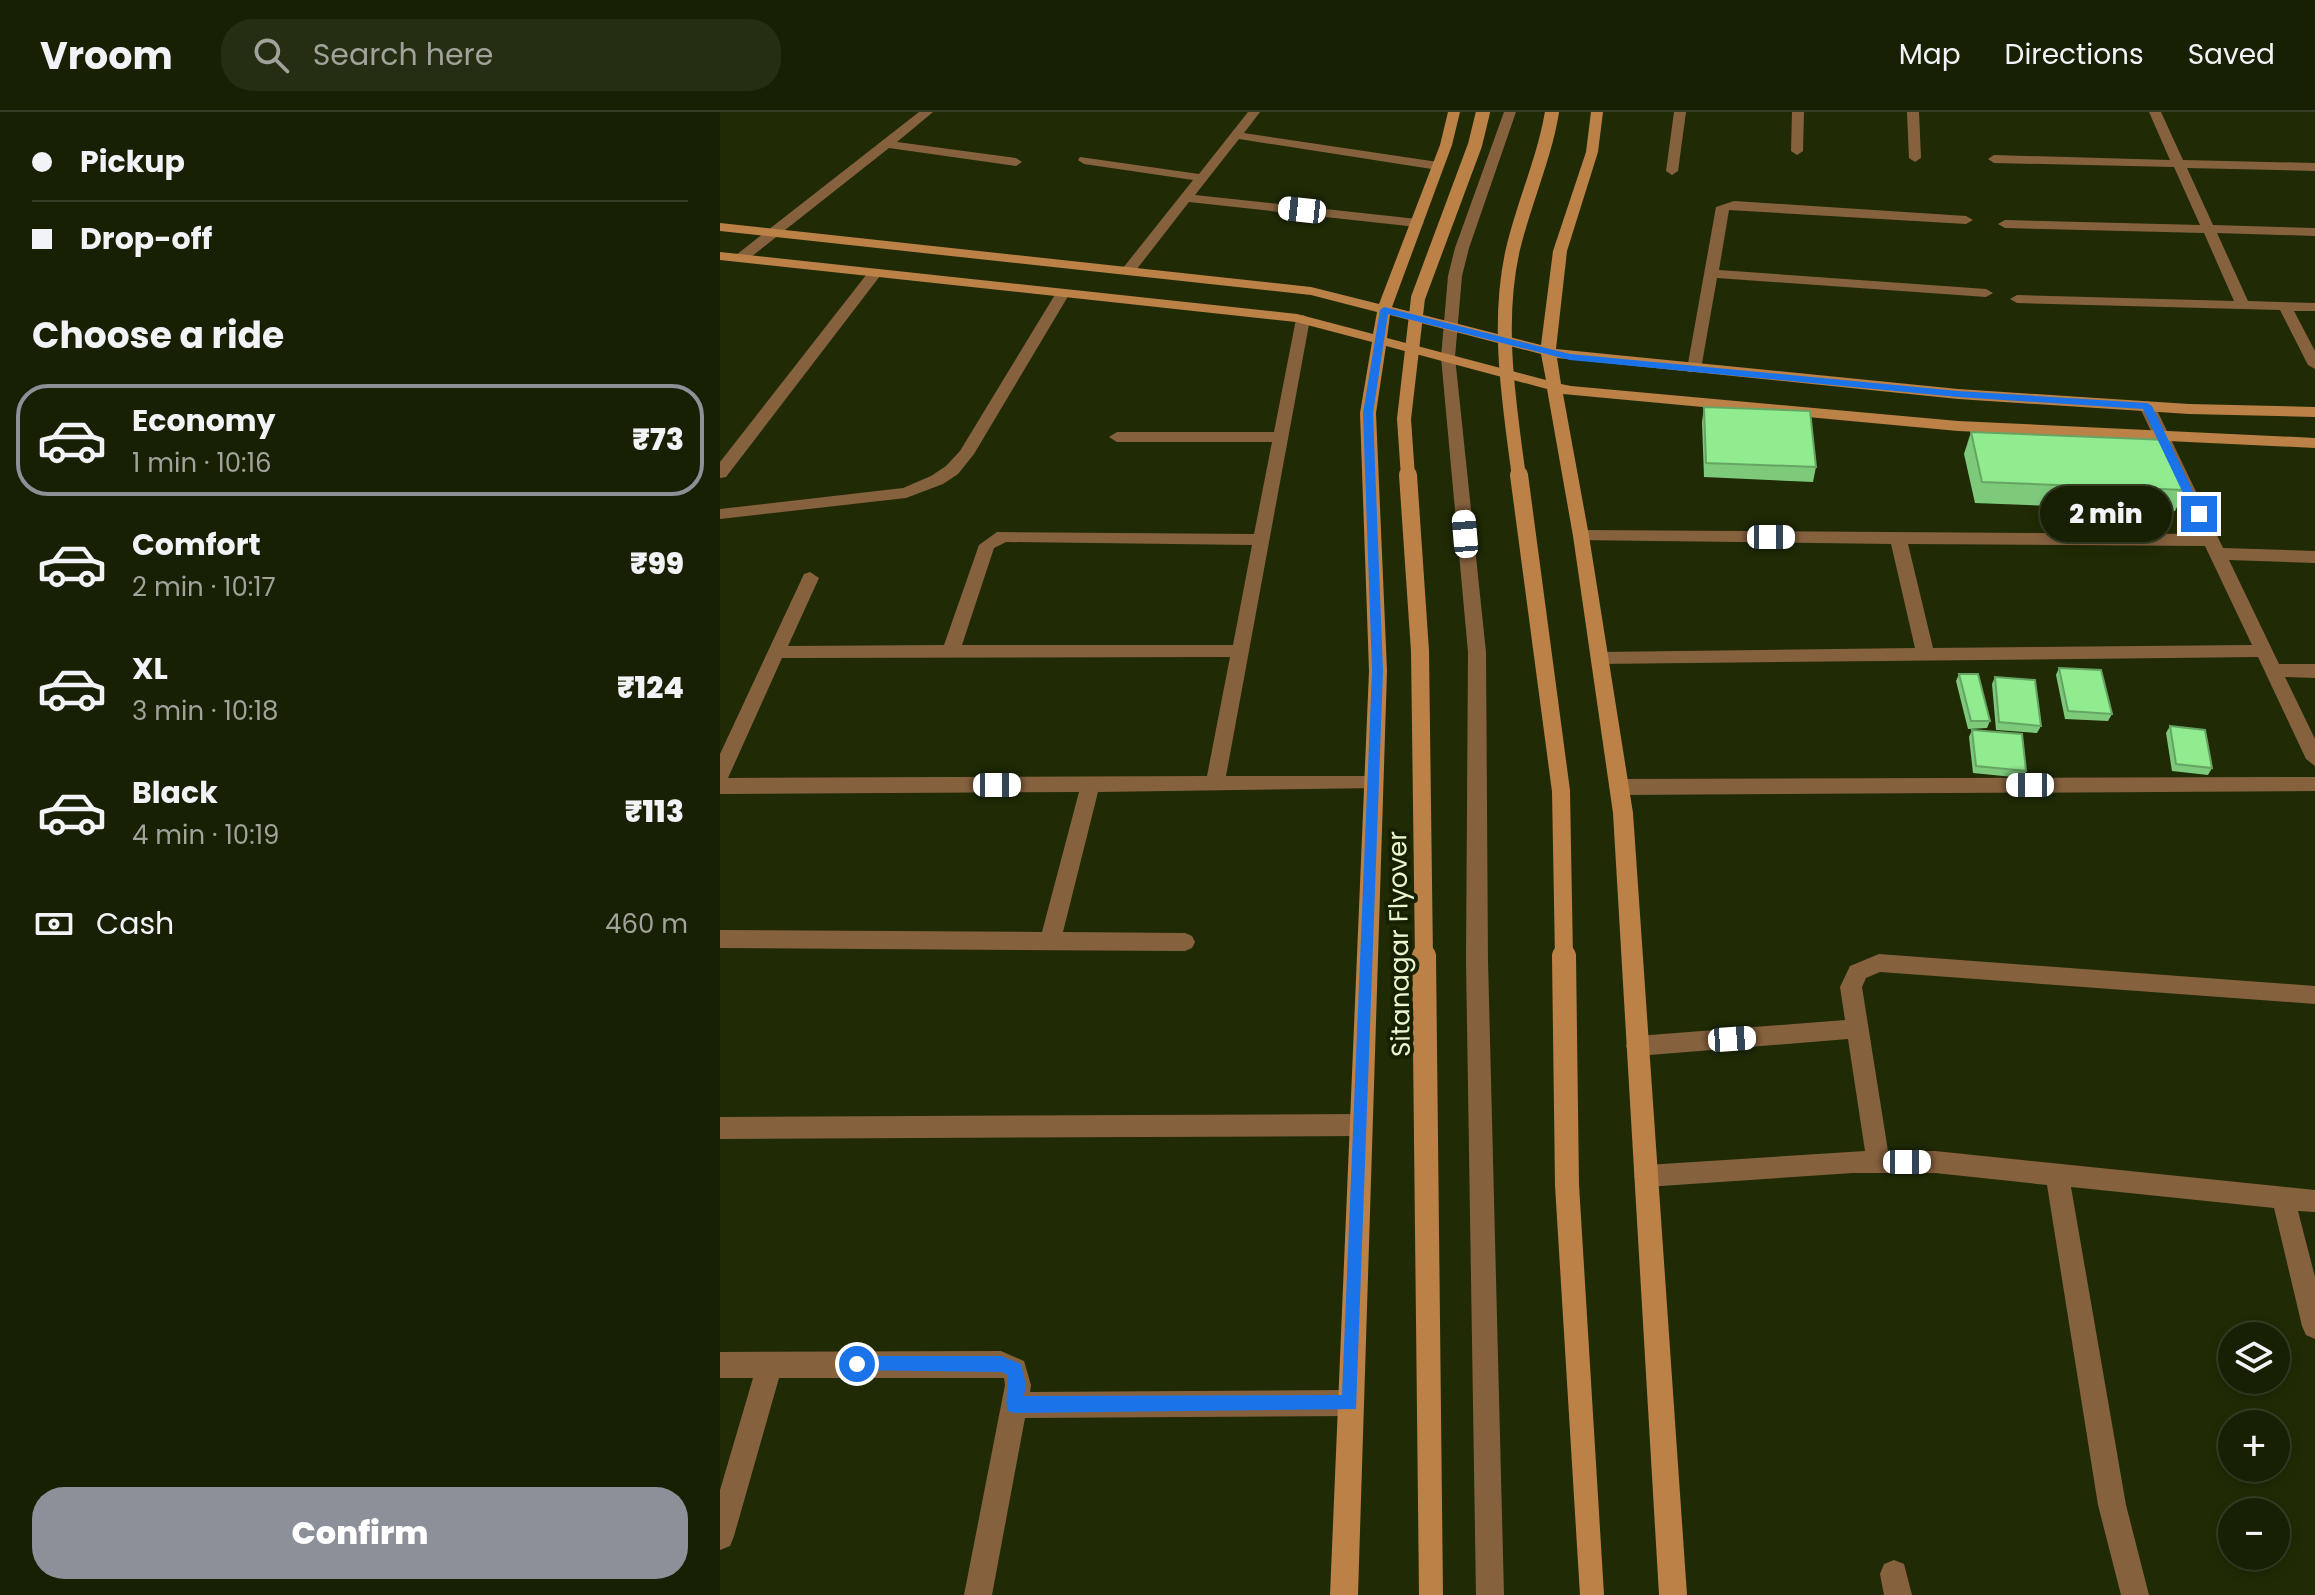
<!DOCTYPE html>
<html lang="en">
<head>
<meta charset="utf-8">
<style>
	:root { --surface:#182004; --page:#252d13; --text:#f1f3f6; --muted:#9fa39a; --line:#363e26; --accent:#8c9099 }
	body { margin:0; font-family:Poppins,sans-serif; background:var(--page); color:var(--text); height:100vh; display:flex; flex-direction:column; font-size:30px; white-space:nowrap }
	* { box-sizing:border-box; margin:0 }
	p { font-size:26px; color:var(--muted) }
	.icon { flex:none; width:44px; height:44px; fill:none; stroke:currentColor; stroke-width:2; stroke-linecap:round; stroke-linejoin:round }
	.map { position:relative; flex:1; overflow:hidden }
	.drawer { display:flex; flex-direction:column; background:var(--surface); width:720px }
	.drawer>* { flex:none }
	.top-card { display:grid; align-content:center; height:176px; padding:0 32px; background:var(--surface) }
	.controls { position:absolute; left:1498px; top:1210px; display:grid; gap:16px }
	.controls a { display:grid; place-items:center; width:72px; height:72px; border-radius:50%; background:var(--surface); box-shadow:0 4px 12px #0003,0 0 0 2px var(--line); font-size:40px }
	.end { position:absolute; width:36px; height:36px; margin:-18px; border:10px solid #1a73e8; background:#fff; box-shadow:0 0 0 4px #fff }
	.from { border-radius:50% }
	.bubble { position:absolute; height:56px; border-radius:28px; background:var(--surface); box-shadow:0 4px 12px #0003,0 0 0 2px var(--line); font-size:26px; font-weight:800; line-height:56px; text-align:center }
	.car { position:absolute; width:24px; height:48px; margin:-24px -12px; border-radius:10px; box-shadow:0 0 6px 2px #0007; background:linear-gradient(#fff 24%,#345 0 40%,#fff 0 76%,#345 0 86%,#fff 0) }
	.top-card b { display:flex; align-items:center; gap:28px; height:76px; font-size:30px }
	.top-card b+b { border-top:2px solid var(--line) }
	.top-card i { width:20px; height:20px; background:var(--text) }
	ul { padding:0; list-style:none }
	li { display:flex; align-items:center; gap:24px; height:112px; margin:0 16px 12px; padding:0 16px; border:4px solid transparent; border-radius:32px }
	li div { flex:1 }
	li b { display:block; font-size:30px }
	li em { font-style:normal; font-weight:800 }
	li.active { border-color:var(--accent) }
	li>.icon { width:72px; height:72px; stroke-width:1.5 }
	h2 { padding:0 32px; font-size:36px; line-height:96px }
	.pay { display:flex; align-items:center; gap:20px; height:88px; padding:0 32px; font-size:30px }
	.pay p { margin-inline-start:auto }
	.action { display:flex; gap:16px; margin-top:auto; padding:16px 32px }
	.action a { flex:1; height:92px; border-radius:32px; background:var(--accent); color:#fff; font-size:32px; font-weight:800; line-height:92px; text-align:center }
	header { display:flex; align-items:center; gap:48px; box-sizing:border-box; height:112px; padding:0 40px; background:var(--surface); border-bottom:2px solid var(--line) }
	header strong { font-size:38px }
	nav { display:flex; gap:44px; margin-inline-start:auto; font-size:28px }
	.search { width:560px; height:72px; background:var(--page); display:flex; align-items:center; gap:20px; box-sizing:border-box; padding:0 28px; border-radius:32px; color:var(--muted); font-size:30px }
	main { display:flex; flex:1; min-height:0 }
	.map>svg:first-child { display:block }
</style>
</head>
<body>
<header>
<strong>Vroom</strong>
<div class="search"><svg class="icon" aria-label="search" viewBox="0 0 24 24"><circle cx="10" cy="10" r="6"/><path d="M15 15l6 6"/></svg>Search here</div>
<nav><a>Map</a><a>Directions</a><a>Saved</a></nav>
</header>
<main>
<section class="drawer">
<div class="top-card">
<b><i class="from"></i>Pickup</b>
<b><i></i>Drop-off</b>
</div>
<h2>Choose a ride</h2>
<ul>
<li class="active"><svg class="icon" aria-label="car" viewBox="0 0 24 24"><path d="M5 17H2v-5l4-1 3-4h7l3 4 3 1v5h-3M9 17h6M6 11h13"/><circle cx="7" cy="17" r="2"/><circle cx="17" cy="17" r="2"/></svg><div><b>Economy</b><p>1 min · 10:16</p></div><em>₹73</em></li>
<li><svg class="icon" aria-label="car" viewBox="0 0 24 24"><path d="M5 17H2v-5l4-1 3-4h7l3 4 3 1v5h-3M9 17h6M6 11h13"/><circle cx="7" cy="17" r="2"/><circle cx="17" cy="17" r="2"/></svg><div><b>Comfort</b><p>2 min · 10:17</p></div><em>₹99</em></li>
<li><svg class="icon" aria-label="car" viewBox="0 0 24 24"><path d="M5 17H2v-5l4-1 3-4h7l3 4 3 1v5h-3M9 17h6M6 11h13"/><circle cx="7" cy="17" r="2"/><circle cx="17" cy="17" r="2"/></svg><div><b>XL</b><p>3 min · 10:18</p></div><em>₹124</em></li>
<li><svg class="icon" aria-label="car" viewBox="0 0 24 24"><path d="M5 17H2v-5l4-1 3-4h7l3 4 3 1v5h-3M9 17h6M6 11h13"/><circle cx="7" cy="17" r="2"/><circle cx="17" cy="17" r="2"/></svg><div><b>Black</b><p>4 min · 10:19</p></div><em>₹113</em></li>
</ul>
<div class="pay"><svg class="icon" aria-label="cash" viewBox="0 0 24 24"><path d="M3 7h18v10H3z"/><circle cx="12" cy="12" r="2"/></svg>Cash<p>460 m</p></div>
<div class="action"><a>Confirm</a></div>
</section>
<div class="map">
<svg width="1595" height="1483" viewBox="0 0 1595 1483">
	<rect width="100%" height="100%" fill="#202b05"/>
	<g fill="none" stroke-linecap="round" stroke-linejoin="round">
		<polygon fill="#86613e" fill-rule="evenodd" points="784,0 796,0 749,136 742,164 735,245 766,540 768,849 784,1483 756,1483 746,849 748,540 721,245 728,164 735,136"/>
		<g fill="#86613e" fill-rule="evenodd">
			<polygon points="199,0 213,0 177,30 296,46 302,50 296,54 169,36 26,149 16,149 16,143"/>
			<polygon points="528,0 540,0 524,21 718,50 724,54 718,58 519,27 475,83 697,107 704,111 697,115 469,90 413,162 403,162 403,156 473,68 364,52 358,48 360,45 479,62"/>
			<polygon points="954,0 966,0 958,59 952,63 946,59"/>
			<polygon points="1072,0 1084,0 1083,39 1077,43 1071,39"/>
			<polygon points="1187,0 1199,0 1201,46 1195,50 1189,46"/>
			<polygon points="1429,0 1441,0 1463,48 1595,51 1595,59 1467,56 1493,113 1595,116 1595,124 1497,121 1528,189 1595,191 1595,199 1574,199 1595,239 1595,257 1588,253 1560,198 1297,191 1290,187 1297,183 1514,189 1484,121 1285,116 1278,112 1285,108 1480,113 1454,55 1274,51 1268,47 1274,43 1450,48"/>
			<polygon points="1014,89 1246,104 1253,108 1246,112 1009,98 999,158 1266,177 1273,181 1266,185 997,166 981,257 979,260 969,260 967,257 996,95"/>
			<polygon points="155,157 160,158 160,164 6,365 0,366 0,350 150,158"/>
			<polygon points="343,177 350,181 254,342 238,362 223,372 186,386 0,407 0,397 183,376 211,364 226,354 240,339 336,181"/>
			<path d="M 583,203 L 590,207 L 506,664 L 653,664 L 660,666 L 663,671 L 660,676 L 378,680 L 343,820 L 465,821 L 472,824 L 475,830 L 472,836 L 465,839 L 0,836 L 0,818 L 322,820 L 359,680 L 0,682 L 0,642 L 84,462 L 90,460 L 99,466 L 68,534 L 224,533 L 259,433 L 277,420 L 534,422 L 552,330 L 397,330 L 389,325 L 397,320 L 554,320 L 576,207 ZM 286,430 L 532,433 L 513,533 L 242,533 L 274,436 ZM 510,545 L 487,664 L 8,666 L 62,546 Z"/>
			<path d="M 1427,289 L 1435,294 L 1503,436 L 1595,439 L 1595,451 L 1509,448 L 1559,552 L 1595,552 L 1595,566 L 1565,565 L 1595,627 L 1595,654 L 1586,647 L 1538,545 L 880,552 L 871,546 L 880,540 L 1195,536 L 1171,432 L 855,428 L 853,424 L 855,420 L 861,418 L 1480,422 L 1419,294 ZM 1188,432 L 1485,434 L 1532,533 L 1213,536 Z"/>
			<polygon points="1595,665 1595,679 899,683 892,680 889,675 892,670 899,667"/>
			<polygon points="1159,842 1595,874 1595,892 1160,860 1146,866 1142,875 1168,1039 1215,1039 1595,1078 1595,1100 1578,1099 1595,1165 1595,1227 1586,1223 1582,1214 1554,1096 1351,1075 1406,1393 1429,1483 1401,1483 1378,1393 1327,1073 1215,1061 1133,1061 926,1075 918,1072 914,1064 918,1056 926,1053 1145,1039 1128,927 917,944 909,941 906,934 909,927 917,924 1125,908 1120,875 1130,854"/>
			<polygon points="639,1002 647,1005 650,1013 647,1021 639,1024 0,1027 0,1005"/>
			<polygon points="281,1239 304,1249 311,1273 310,1280 630,1278 639,1282 643,1291 639,1300 630,1304 305,1306 272,1483 244,1483 285,1273 284,1266 59,1266 14,1424 10,1434 0,1438 0,1378 33,1266 0,1266 0,1240"/>
			<polygon points="1174,1448 1184,1452 1192,1483 1164,1483 1160,1462 1164,1452"/>
		</g>
		<path fill="#bc8147" fill-rule="evenodd" d="M 728,0 L 740,0 L 732,33 L 672,195 L 821,233 L 833,139 L 866,40 L 871,0 L 883,0 L 878,40 L 847,139 L 836,237 L 1238,277 L 1469,292 L 1595,295 L 1595,305 L 1469,302 L 1238,287 L 837,246 L 841,272 L 851,274 L 1238,309 L 1595,326 L 1595,336 L 1238,319 L 843,282 L 869,424 L 913,701 L 967,1483 L 939,1483 L 893,701 L 853,424 L 827,277 L 666,234 L 656,301 L 667,559 L 638,1483 L 610,1483 L 649,559 L 640,301 L 652,230 L 576,210 L 0,148 L 0,140 L 577,202 L 653,222 L 657,200 L 591,183 L 0,119 L 0,111 L 591,175 L 659,192 L 720,33 ZM 670,203 L 821,242 L 826,268 L 667,226 Z"/>
		<g stroke="#bc8147" stroke-width="14">
			<polyline points="688,365 684,307 698,186 755,33 763,0"/>
			<path d="M 799,365 C 789,291 776,210 793,137 C 804,90 824,48 832,0"/>
		</g>
		<g stroke="#bc8147" stroke-width="18">
			<polyline points="688,363 700,539 704,846"/>
			<polyline points="799,363 841,679 844,846"/>
		</g>
		<g stroke="#bc8147" stroke-width="24">
			<polyline points="704,844 711,1483"/>
			<polyline points="844,844 847,1073 872,1483"/>
		</g>
	</g>
	<g fill="#7dca7b">
		<polygon points="984,295 1096,355 1093,370 984,365 982,310"/>
		<polygon points="1251,320 1465,378 1455,399 1255,391 1244,342"/>
		<polygon points="1339,556 1392,602 1388,609 1345,607 1336,563"/>
		<polygon points="1239,562 1270,609 1267,616 1248,617 1236,569"/>
		<polygon points="1275,565 1321,614 1317,621 1276,618 1272,572"/>
		<polygon points="1450,614 1492,656 1488,663 1452,659 1446,621"/>
		<polygon points="1252,618 1306,659 1303,666 1253,661 1249,625"/>
	</g>
	<g fill="#91eb8f" stroke="#66a464" stroke-width="2">
		<polygon points="984,295 1090,299 1096,355 986,351"/>
		<polygon points="1251,320 1448,328 1465,378 1262,370"/>
		<polygon points="1339,556 1381,558 1392,602 1348,599"/>
		<polygon points="1239,562 1258,562 1270,609 1251,609"/>
		<polygon points="1275,565 1315,568 1321,614 1279,610"/>
		<polygon points="1450,614 1485,618 1492,656 1456,652"/>
		<polygon points="1252,618 1302,622 1306,659 1256,654"/>
	</g>
	<path fill="#1a73e8" d="M 664,195 L 850,242 L 1238,279 L 1427,291 L 1432,294 L 1484,402 L 1479,406 L 1473,402 L 1423,297 L 1238,285 L 850,248 L 668,202 L 653,301 L 663,559 L 636,1297 L 294,1301 L 288,1299 C 284,1288 289,1275 288,1263 L 281,1260 L 131,1258 L 128,1252 L 131,1246 L 137,1244 L 281,1244 L 301,1252 L 306,1273 L 304,1284 L 622,1283 L 652,559 L 643,301 L 660,198 Z"/>
	<g text-anchor="middle" dominant-baseline="central" stroke-width="8" stroke-linejoin="round" paint-order="stroke">
		<g font-size="26" fill="#e9f6d2" stroke="#172100">
			<text transform="translate(679 832) rotate(-91)">Sitanagar Flyover</text>
		</g>
	</g>
</svg>
<div class="controls">
<a><svg class="icon" aria-label="layers" viewBox="0 0 24 24"><path d="M12 4l9 5-9 5-9-5zM3 14l9 5 9-5"/></svg></a>
<a>+</a>
<a>−</a>
</div>
<i class="end from" style="left:137px;top:1252px"></i>
<i class="end" style="left:1479px;top:402px"></i>
<div class="bubble" style="left:1320px;top:374px;width:132px">2 min</div>
<i class="car" style="left:582px;top:98px;rotate:276deg"></i>
<i class="car" style="left:745px;top:422px;rotate:355deg"></i>
<i class="car" style="left:1051px;top:425px;rotate:90deg"></i>
<i class="car" style="left:277px;top:673px;rotate:90deg"></i>
<i class="car" style="left:1310px;top:673px;rotate:270deg"></i>
<i class="car" style="left:1012px;top:927px;rotate:86deg"></i>
<i class="car" style="left:1187px;top:1050px;rotate:90deg"></i>
</div>
</main>
</body>
</html>
